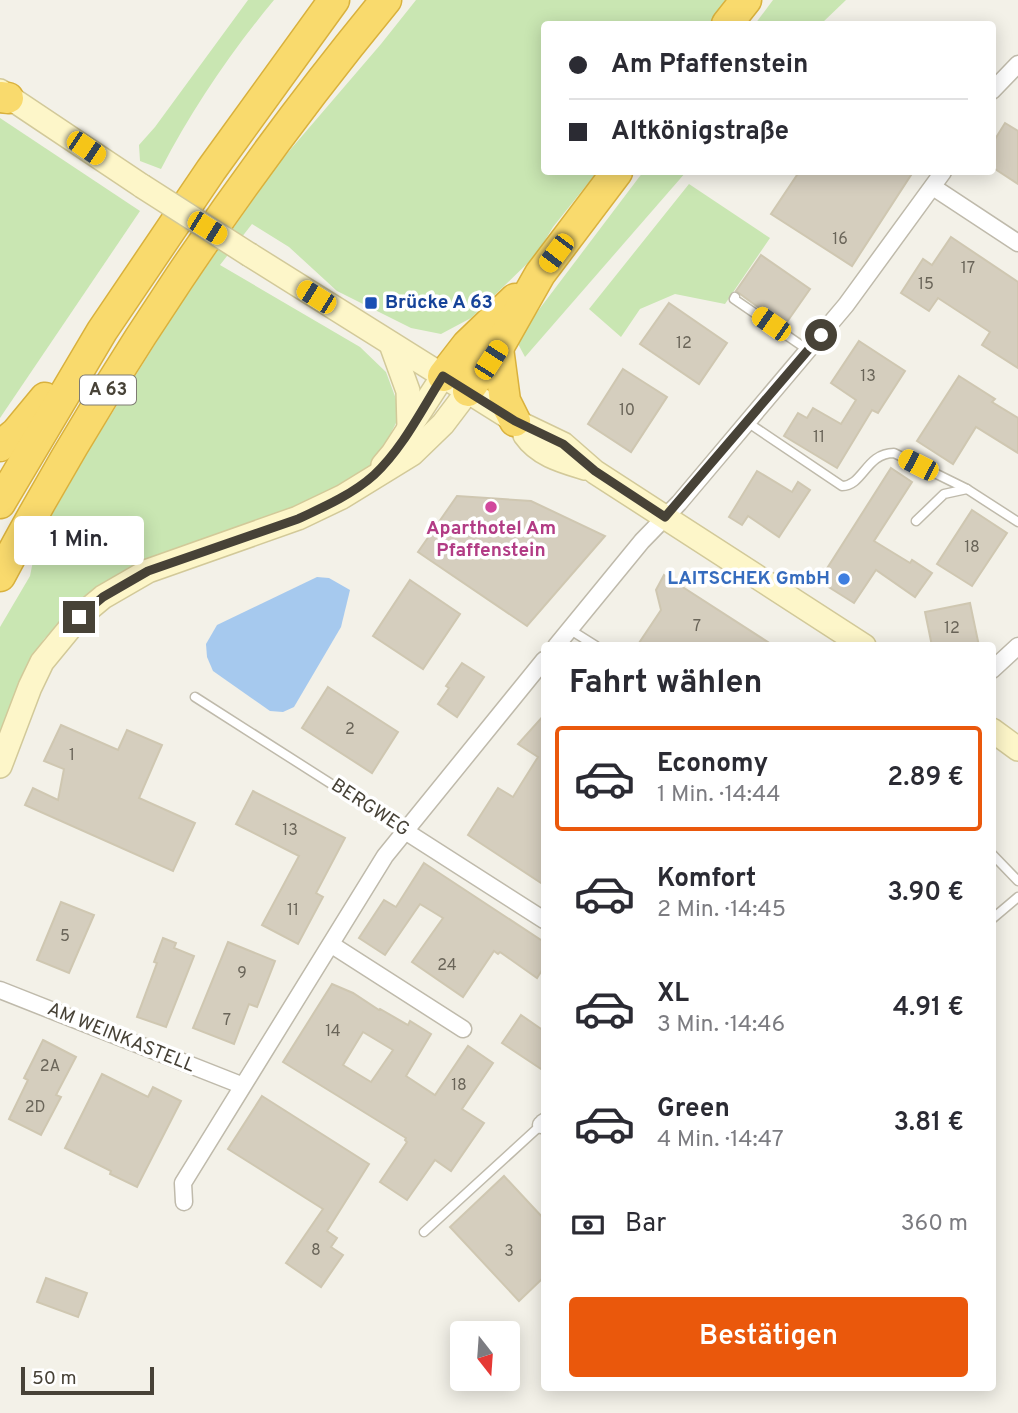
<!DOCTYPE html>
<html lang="de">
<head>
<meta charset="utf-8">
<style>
	:root { --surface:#fff; --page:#f7f7f7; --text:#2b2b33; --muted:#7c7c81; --line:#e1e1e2; --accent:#ea580c }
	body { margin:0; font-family:Overpass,sans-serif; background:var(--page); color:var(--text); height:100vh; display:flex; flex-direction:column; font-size:26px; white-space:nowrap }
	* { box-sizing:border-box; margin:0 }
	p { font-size:23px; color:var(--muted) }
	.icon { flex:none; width:38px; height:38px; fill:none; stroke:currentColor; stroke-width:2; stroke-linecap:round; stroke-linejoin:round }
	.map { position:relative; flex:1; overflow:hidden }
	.sheet { position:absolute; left:541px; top:642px; width:455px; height:749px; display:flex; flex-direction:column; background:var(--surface); border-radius:7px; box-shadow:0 4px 18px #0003 }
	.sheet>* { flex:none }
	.top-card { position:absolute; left:541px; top:21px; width:455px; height:154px; border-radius:7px; box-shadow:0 4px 18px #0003; display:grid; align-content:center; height:154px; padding:0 28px; background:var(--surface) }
	.needle { width:46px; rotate:163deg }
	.tools { position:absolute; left:450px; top:1321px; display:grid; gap:14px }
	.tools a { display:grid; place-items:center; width:70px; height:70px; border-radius:7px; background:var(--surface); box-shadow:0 4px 18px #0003; font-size:35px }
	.scale { position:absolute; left:21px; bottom:18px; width:133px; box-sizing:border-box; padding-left:7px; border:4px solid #474237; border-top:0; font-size:19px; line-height:24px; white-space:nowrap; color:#474237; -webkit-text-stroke:5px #fff; paint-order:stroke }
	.end { position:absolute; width:32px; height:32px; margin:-16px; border:9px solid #474237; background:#fff; box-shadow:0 0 0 4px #fff }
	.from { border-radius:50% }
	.bubble { position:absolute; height:49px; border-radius:7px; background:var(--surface); box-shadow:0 4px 18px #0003; font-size:23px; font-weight:600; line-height:49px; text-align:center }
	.car { position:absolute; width:21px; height:42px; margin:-21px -10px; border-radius:9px; box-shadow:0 0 5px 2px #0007; background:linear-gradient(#f5c518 24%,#345 0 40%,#f5c518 0 76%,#345 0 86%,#f5c518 0) }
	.top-card b { display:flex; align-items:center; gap:24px; height:66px; font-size:26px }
	.top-card b+b { border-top:2px solid var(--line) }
	.top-card i { width:18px; height:18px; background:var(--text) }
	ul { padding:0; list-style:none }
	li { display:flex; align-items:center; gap:21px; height:105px; margin:0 14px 10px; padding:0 14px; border:4px solid transparent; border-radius:7px }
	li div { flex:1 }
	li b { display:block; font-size:26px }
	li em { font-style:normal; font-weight:600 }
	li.on { border-color:var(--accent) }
	li>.icon { width:63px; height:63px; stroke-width:1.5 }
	h2 { padding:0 28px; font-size:32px; line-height:84px }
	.pay { display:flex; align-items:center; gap:18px; height:77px; padding:0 28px; font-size:26px }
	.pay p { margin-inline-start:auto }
	.primary-button { display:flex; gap:14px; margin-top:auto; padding:14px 28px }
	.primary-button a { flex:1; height:80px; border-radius:7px; background:var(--accent); color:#fff; font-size:28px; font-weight:600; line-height:80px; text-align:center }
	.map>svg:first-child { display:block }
</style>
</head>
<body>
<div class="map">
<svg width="1018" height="1413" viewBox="0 0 1018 1413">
	<rect width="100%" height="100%" fill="#f3f1e8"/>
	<g fill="#c9e6b2">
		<path d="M 248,0 L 274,0 C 231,52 192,109 161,169 L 140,161 L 139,145 L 155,127 Z"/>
		<polygon points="416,0 731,0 712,24 544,24 544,172 597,172 553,227 536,255 471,318 441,334 411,328 337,291 289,247 252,224 220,265 360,347 386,372 396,399 396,423 386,443 367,469 294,510 75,608 44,639 23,678 0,733 0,627 30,576 37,541 89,450 177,309 278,164 381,44"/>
		<polygon points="773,0 846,0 821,24 755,24"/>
		<polygon points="0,118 140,211 0,418"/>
		<polygon points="643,172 686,172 525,357 516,340"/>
		<polygon points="689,184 770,238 725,304 675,294 640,309 621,337 589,309"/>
	</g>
	<polygon fill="#a6c9ee" points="317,577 329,578 350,590 341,627 294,707 283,712 270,711 213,671 207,657 206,644 217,625"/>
	<g fill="#d5cebe" stroke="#cfc7b1" stroke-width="2" fill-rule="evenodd">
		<polygon points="1005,123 1018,131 1018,184 992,167 992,144"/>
		<polygon points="799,172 913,172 852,266 771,214"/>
		<polygon points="951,237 1018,282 1018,368 982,345 990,332 938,298 929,311 901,293 923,259 932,265"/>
		<polygon points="761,255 810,289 784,326 736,291"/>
		<polygon points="669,303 727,343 699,384 640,344"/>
		<polygon points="859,341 905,371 878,413 872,410 837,468 784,436 798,413 807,418 813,408 841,424 856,400 831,383"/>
		<polygon points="623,369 667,397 631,452 588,424"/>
		<polygon points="959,376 995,399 992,402 1018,418 1018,453 976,427 953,464 917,441"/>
		<polygon points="891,468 912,482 874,541 910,563 912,560 932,573 915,597 876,570 854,603 819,581"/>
		<polygon points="757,471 792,492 798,482 810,490 779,537 748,516 742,525 729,517"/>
		<polygon points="457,496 531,501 605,536 527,626 418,552"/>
		<polygon points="972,510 1007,533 972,586 937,564"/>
		<polygon points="664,575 774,646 637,646 661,610 656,590"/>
		<polygon points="410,580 460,614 423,669 373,636"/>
		<polygon points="970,603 979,646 932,646 925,612"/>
		<polygon points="462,663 484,677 457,717 438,704 449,688 446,686"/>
		<polygon points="328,687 398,732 372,773 302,728"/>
		<polygon points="544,715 544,885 468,835 498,788 513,797 538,757 518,744"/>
		<polygon points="61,725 118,750 127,730 162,745 139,798 195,823 173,871 25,805 33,788 58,800 64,769 44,761"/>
		<polygon points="253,791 345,838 316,893 323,897 298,944 262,925 299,856 236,824"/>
		<polygon points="424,863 544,942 544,967 537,978 500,952 498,954 494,951 463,997 412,962 443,918 420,904 385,955 359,938 384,900 396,907"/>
		<polygon points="61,902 94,915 69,973 37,960"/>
		<polygon points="163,938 176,943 174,948 194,956 166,1027 137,1017 157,963 154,962"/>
		<polygon points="228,942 275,961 257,1007 249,1004 234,1044 193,1028"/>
		<path d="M 332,984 L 353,993 L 379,1010 L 380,1009 L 408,1025 L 410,1021 L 431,1034 L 406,1076 L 435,1095 L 468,1046 L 493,1063 L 462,1109 L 484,1123 L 451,1171 L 435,1160 L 407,1200 L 380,1182 L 407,1142 L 405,1140 L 406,1138 L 283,1062 ZM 363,1032 L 393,1050 L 371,1082 L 343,1065 Z"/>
		<polygon points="521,1015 544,1031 544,1071 502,1043"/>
		<polygon points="43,1040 76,1057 56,1095 61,1097 41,1135 9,1119 28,1080 24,1078"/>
		<polygon points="102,1074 148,1097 153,1087 181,1101 137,1187 110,1174 111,1171 65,1148"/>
		<polygon points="262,1096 369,1164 327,1231 337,1238 331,1247 343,1255 321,1287 286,1263 323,1209 228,1149"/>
		<polygon points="504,1176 544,1219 544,1277 519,1301 450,1227"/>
		<polygon points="46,1278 87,1293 78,1317 37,1302"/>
	</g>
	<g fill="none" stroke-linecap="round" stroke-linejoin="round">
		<g stroke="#bfbaab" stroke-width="11">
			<g id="lane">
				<polyline points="735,297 734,299 808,350"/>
				<path d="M 747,422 L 842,486 C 863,486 866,453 894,453 L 967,489"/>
				<polyline points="916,521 944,494 967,489 1018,522"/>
				<polyline points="569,629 596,646"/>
				<polyline points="195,697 405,831"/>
				<polyline points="992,854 1018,881"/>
				<polyline points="992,919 1018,897"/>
				<polyline points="424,1232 541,1125"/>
			</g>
		</g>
		<g stroke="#bfbaab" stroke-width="19">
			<g id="street">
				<polyline points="992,91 1018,64"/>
				<polyline points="933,187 1018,243"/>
				<polyline points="556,646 642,541 679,503 846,305 943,172"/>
				<polyline points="992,670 1018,646"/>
				<polyline points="405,831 544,920"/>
				<polyline points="332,945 463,1029"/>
				<polyline points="0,990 241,1085"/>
				<polyline points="541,1125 544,1122"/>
				<polyline points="184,1202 183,1183 385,856 544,660"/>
			</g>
		</g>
		<g stroke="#d2c999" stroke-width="26">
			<g id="secondary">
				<polyline points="0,91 142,186"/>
				<polyline points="250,255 515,421 563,444 595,472 864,646"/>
				<polyline points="391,344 408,391 409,427"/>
				<path d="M 525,435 C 539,455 562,461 585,468"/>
				<polyline points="383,465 393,453 443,376"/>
				<polyline points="992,730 1018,749"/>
				<polyline points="0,766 30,687 42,662 79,617 103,597 148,571 298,518 342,497 412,454 443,424 468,391"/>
			</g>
		</g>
		<g stroke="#d9b13d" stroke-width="33">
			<g id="highway">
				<polyline points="727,24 746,0"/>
				<polyline points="0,97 8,98"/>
				<polyline points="498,348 505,401 515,421"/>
				<polyline points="443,376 467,345 515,299"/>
				<polyline points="468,391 498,348 540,274 617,172"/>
				<polyline points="0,446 16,433 45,398"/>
				<polyline points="0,503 102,331 211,170 334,0"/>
				<path d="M 0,576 C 106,376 242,175 386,0"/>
			</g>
		</g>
		<use href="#lane" stroke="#fff" stroke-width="8"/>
		<use href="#street" stroke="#fff" stroke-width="16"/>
		<use href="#secondary" stroke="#fdf6c9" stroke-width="23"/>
		<use href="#highway" stroke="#f9da6d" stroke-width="30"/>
		<g stroke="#d2c999" stroke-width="26" stroke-linecap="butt">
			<polyline id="secondary-bridge" points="142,186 250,255"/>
		</g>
		<use href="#secondary-bridge" stroke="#fdf6c9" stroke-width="23"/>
	</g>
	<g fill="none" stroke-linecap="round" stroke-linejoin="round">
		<path stroke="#474237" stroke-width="9" d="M 79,617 L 103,597 L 148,571 L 298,519 C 324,507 353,494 374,475 C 403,448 422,409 443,376 L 515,421 L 563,444 L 595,471 L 665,517 L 821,335"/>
	</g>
	<rect fill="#1a4fb4" stroke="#fff" stroke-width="2.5" x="364" y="296" width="14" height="14" rx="3.5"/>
	<circle fill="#d1479c" stroke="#fff" stroke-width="2.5" cx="491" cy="507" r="7"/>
	<circle fill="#3f7fe0" stroke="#fff" stroke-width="2.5" cx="844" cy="579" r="7"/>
	<g text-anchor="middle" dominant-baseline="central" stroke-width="7" stroke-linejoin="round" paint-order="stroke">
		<g font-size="16" fill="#6a6559">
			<text x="840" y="240">16</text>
			<text x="968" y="269">17</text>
			<text x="926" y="285">15</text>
			<text x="684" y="344">12</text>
			<text x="868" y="377">13</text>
			<text x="627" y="411">10</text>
			<text x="819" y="438">11</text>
			<text x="972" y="548">18</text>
			<text x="697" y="627">7</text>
			<text x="952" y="629">12</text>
			<text x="350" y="730">2</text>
			<text x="72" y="756">1</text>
			<text x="290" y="831">13</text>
			<text x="293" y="911">11</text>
			<text x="65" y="937">5</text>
			<text x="447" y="966">24</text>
			<text x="242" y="974">9</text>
			<text x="227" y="1021">7</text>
			<text x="333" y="1032">14</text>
			<text x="50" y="1067">2A</text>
			<text x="459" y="1086">18</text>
			<text x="35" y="1108">2D</text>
			<text x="316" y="1251">8</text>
			<text x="509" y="1252">3</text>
		</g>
		<rect fill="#fff" stroke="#7e7b73" stroke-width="2" x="80" y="375.5" width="56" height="29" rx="5"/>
		<g font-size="18" font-weight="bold" fill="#474237">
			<text x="108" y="390">A 63</text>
		</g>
		<g font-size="19" font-weight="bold" fill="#164399" stroke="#fff" text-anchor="start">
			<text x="385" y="303">Brücke A 63</text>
		</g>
		<g font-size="19" font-weight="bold" fill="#b23c85" stroke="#fff">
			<text x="491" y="529">Aparthotel Am<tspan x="491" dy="22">Pfaffenstein</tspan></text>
		</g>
		<g font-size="19" font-weight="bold" fill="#366cbe" stroke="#fff" text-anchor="end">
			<text x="830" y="579">LAITSCHEK GmbH</text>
		</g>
		<g font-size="19" fill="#474237" stroke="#fff">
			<text transform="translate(370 808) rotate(33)">BERGWEG</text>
			<text transform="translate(121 1038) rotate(22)">AM WEINKASTELL</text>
		</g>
	</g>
</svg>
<div class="tools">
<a><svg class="needle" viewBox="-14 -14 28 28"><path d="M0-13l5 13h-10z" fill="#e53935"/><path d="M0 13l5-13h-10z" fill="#7c7c81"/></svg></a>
</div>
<div class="scale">50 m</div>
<i class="end from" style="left:821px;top:335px"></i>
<i class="end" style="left:79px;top:617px"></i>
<div class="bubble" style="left:14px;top:516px;width:130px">1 Min.</div>
<i class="car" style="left:86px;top:148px;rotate:124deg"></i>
<i class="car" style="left:207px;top:228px;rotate:122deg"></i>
<i class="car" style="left:556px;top:253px;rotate:217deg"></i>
<i class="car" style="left:316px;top:297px;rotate:302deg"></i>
<i class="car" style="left:771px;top:324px;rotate:305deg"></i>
<i class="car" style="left:491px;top:360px;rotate:33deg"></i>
<i class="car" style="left:918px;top:465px;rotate:297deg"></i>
<div class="top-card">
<b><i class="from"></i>Am Pfaffenstein</b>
<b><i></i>Altkönigstraße</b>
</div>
<section class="sheet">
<h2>Fahrt wählen</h2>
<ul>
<li class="on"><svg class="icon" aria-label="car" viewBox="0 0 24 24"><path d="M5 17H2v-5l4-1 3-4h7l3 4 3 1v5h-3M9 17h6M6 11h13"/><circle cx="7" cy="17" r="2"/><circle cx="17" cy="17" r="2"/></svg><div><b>Economy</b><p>1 Min. · 14:44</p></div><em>2.89 €</em></li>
<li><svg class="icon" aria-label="car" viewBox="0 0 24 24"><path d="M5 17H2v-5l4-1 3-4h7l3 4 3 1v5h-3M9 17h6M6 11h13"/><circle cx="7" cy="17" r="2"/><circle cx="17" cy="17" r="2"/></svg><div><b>Komfort</b><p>2 Min. · 14:45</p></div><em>3.90 €</em></li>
<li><svg class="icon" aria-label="car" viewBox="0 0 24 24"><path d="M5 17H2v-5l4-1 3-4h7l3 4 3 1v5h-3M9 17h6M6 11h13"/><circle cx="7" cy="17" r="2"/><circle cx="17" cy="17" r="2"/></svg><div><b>XL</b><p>3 Min. · 14:46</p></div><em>4.91 €</em></li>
<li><svg class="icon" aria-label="car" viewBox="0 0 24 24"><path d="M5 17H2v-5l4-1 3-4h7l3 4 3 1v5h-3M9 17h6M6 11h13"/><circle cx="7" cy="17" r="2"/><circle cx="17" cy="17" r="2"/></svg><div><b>Green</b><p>4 Min. · 14:47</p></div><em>3.81 €</em></li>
</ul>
<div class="pay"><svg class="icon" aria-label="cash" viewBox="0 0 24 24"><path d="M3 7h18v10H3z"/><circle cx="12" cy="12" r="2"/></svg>Bar<p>360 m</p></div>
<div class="primary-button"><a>Bestätigen</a></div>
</section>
</div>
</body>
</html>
